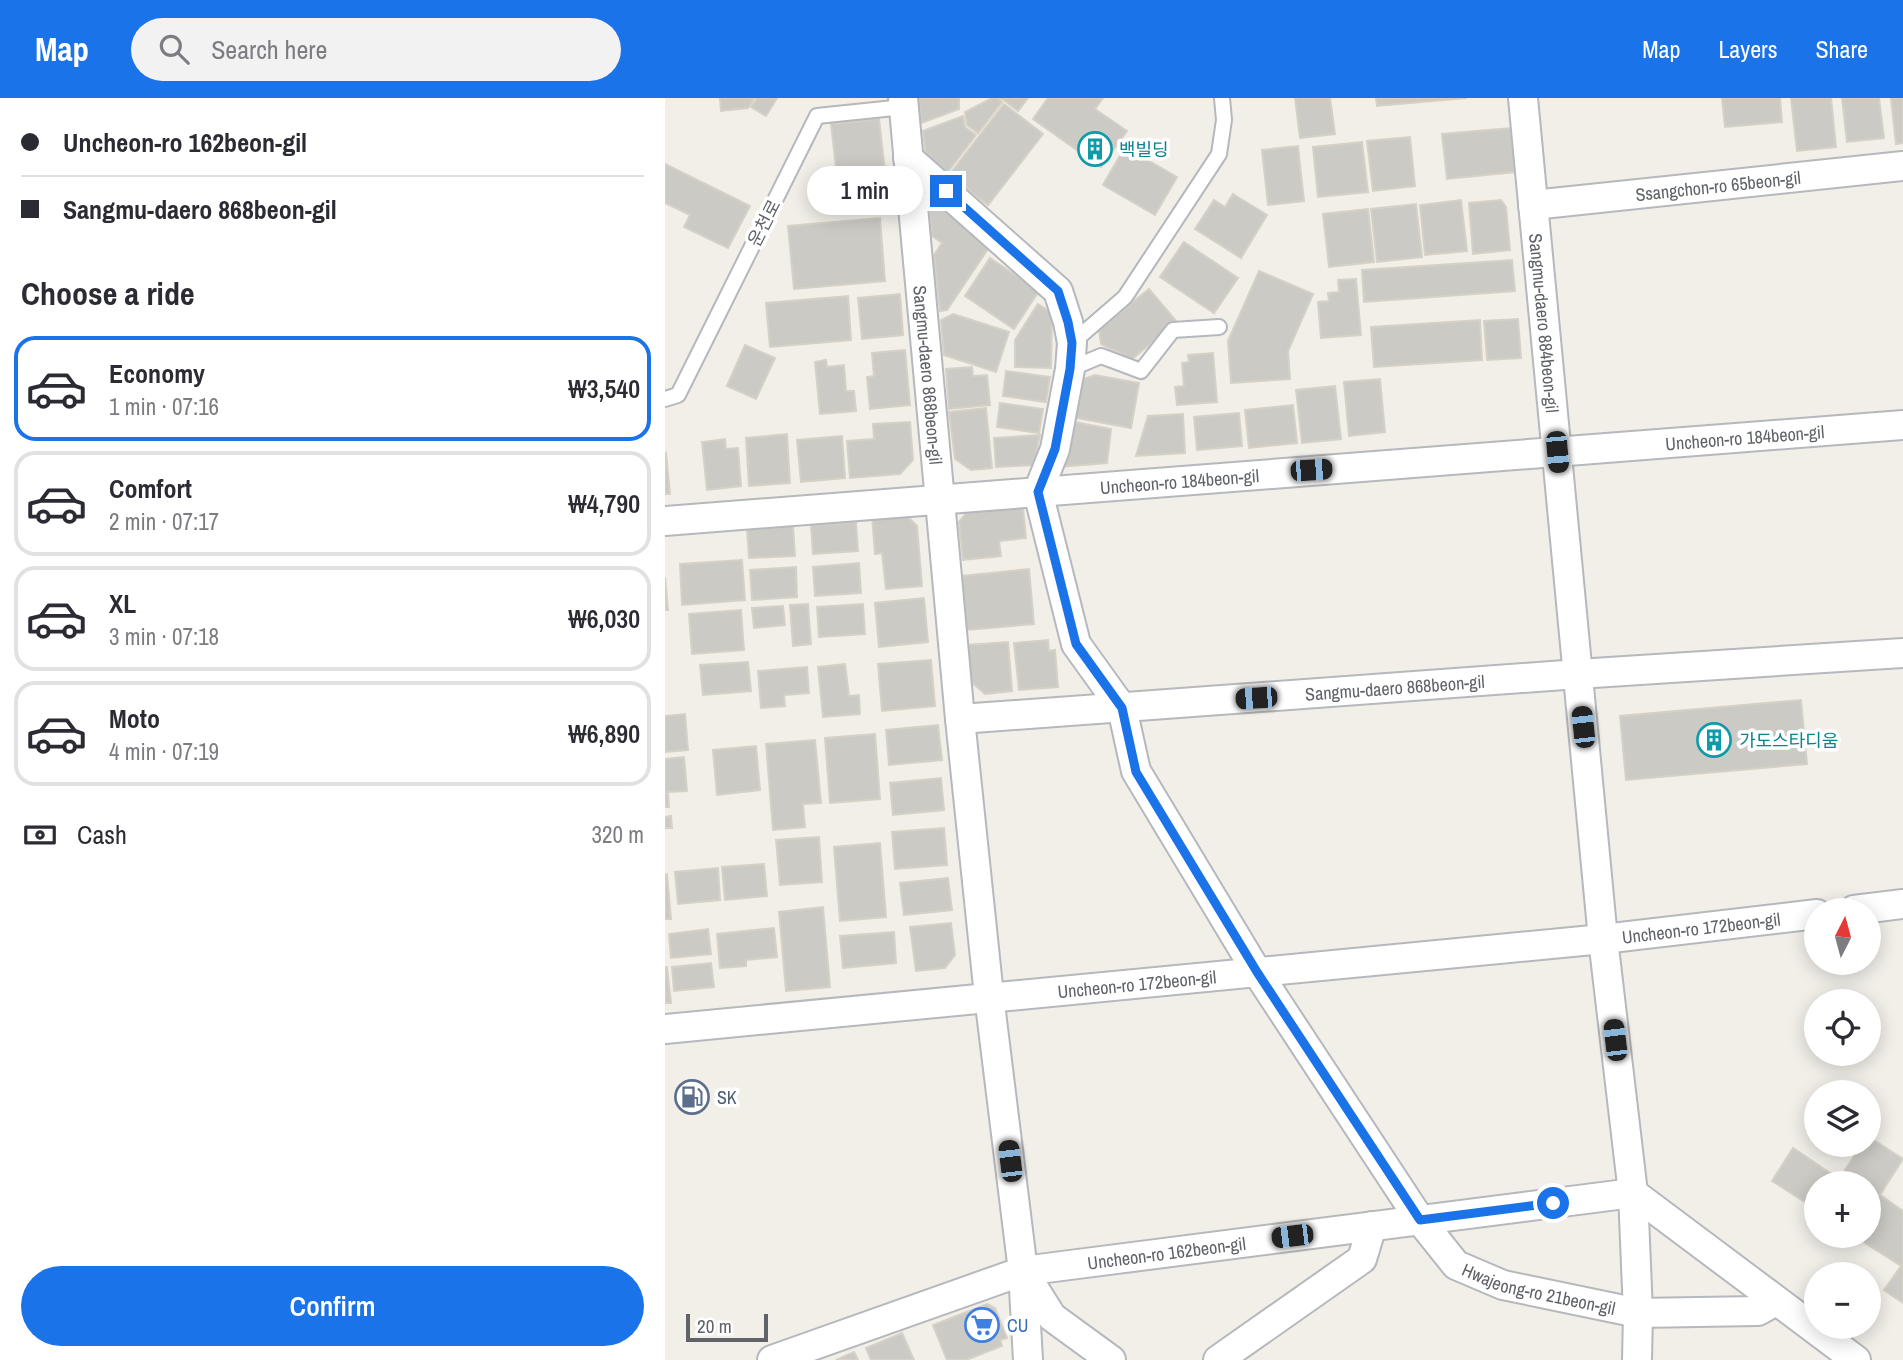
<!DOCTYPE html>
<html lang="en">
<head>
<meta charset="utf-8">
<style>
	:root { --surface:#fff; --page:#f2f2f3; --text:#2b2b33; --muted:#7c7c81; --line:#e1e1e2; --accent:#1a73e8 }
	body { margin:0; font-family:"Archivo Narrow","Noto Sans KR",sans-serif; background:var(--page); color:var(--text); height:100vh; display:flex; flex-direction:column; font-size:26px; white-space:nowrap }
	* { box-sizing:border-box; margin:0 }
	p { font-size:23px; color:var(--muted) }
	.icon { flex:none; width:38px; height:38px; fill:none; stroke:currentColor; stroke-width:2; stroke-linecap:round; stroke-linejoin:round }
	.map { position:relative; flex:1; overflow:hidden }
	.side { display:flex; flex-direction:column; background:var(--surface); width:665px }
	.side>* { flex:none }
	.top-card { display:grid; align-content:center; height:154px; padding:0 21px; background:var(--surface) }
	.needle { width:46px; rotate:6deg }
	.fabs { position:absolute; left:1139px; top:800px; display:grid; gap:14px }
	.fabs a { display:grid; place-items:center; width:77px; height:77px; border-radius:50%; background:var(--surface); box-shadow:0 4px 18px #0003; font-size:35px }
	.scale { position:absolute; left:21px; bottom:18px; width:82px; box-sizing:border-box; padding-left:7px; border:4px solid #5f6368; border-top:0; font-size:19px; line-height:24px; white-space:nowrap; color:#5f6368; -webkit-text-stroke:5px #fff; paint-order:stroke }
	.end { position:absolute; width:32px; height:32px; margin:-16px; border:9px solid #1a73e8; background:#fff; box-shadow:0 0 0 4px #fff }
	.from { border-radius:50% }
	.bubble { position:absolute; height:49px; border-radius:24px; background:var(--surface); box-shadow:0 4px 18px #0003; font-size:23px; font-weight:600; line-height:49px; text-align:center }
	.car { position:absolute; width:21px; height:42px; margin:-21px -10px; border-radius:9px; box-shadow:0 0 5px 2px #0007; background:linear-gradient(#222 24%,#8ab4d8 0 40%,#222 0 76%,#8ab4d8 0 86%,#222 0) }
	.top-card b { display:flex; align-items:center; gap:24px; height:66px; font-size:26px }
	.top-card b+b { border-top:2px solid var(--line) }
	.top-card i { width:18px; height:18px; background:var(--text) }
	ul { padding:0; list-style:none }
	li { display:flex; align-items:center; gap:21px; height:105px; margin:0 14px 10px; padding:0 7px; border:4px solid var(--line); border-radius:21px }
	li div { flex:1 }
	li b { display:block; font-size:26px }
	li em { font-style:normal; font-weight:600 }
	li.selected { border-color:var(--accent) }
	li>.icon { width:63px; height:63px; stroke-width:1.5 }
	h2 { padding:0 21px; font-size:32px; line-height:84px }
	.pay { display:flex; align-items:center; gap:18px; height:77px; padding:0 21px; font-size:26px }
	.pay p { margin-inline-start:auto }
	.action { display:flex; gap:14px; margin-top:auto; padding:14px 21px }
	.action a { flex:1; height:80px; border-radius:42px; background:var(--accent); color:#fff; font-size:28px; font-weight:600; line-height:80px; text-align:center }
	header { display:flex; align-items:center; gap:42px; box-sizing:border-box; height:98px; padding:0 35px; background:var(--accent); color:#fff }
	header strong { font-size:33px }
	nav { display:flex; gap:38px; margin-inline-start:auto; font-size:24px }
	.search { width:490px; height:63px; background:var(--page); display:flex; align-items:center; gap:18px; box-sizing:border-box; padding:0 24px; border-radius:38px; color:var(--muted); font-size:26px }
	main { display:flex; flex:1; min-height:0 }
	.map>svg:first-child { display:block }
</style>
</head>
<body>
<header>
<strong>Map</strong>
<div class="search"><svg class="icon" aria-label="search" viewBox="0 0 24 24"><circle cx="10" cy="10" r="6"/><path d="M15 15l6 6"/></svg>Search here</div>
<nav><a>Map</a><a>Layers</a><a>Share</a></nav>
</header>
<main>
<section class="side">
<div class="top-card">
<b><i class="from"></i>Uncheon-ro 162beon-gil</b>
<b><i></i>Sangmu-daero 868beon-gil</b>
</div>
<h2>Choose a ride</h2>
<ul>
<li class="selected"><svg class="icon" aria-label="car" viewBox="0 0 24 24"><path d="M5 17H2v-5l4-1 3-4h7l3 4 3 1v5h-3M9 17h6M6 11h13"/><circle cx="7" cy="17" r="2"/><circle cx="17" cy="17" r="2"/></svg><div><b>Economy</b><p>1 min · 07:16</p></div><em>₩3,540</em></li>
<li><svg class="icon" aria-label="car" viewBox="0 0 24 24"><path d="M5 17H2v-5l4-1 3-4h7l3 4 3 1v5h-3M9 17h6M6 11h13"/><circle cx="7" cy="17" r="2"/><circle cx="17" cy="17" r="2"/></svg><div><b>Comfort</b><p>2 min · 07:17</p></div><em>₩4,790</em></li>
<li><svg class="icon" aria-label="car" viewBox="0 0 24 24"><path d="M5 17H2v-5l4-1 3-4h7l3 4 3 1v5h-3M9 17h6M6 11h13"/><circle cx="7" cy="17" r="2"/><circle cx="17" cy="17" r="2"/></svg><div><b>XL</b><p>3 min · 07:18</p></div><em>₩6,030</em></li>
<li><svg class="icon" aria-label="car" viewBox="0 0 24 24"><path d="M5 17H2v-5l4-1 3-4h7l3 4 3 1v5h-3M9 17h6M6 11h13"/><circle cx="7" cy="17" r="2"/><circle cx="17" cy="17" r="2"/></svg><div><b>Moto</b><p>4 min · 07:19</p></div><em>₩6,890</em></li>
</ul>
<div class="pay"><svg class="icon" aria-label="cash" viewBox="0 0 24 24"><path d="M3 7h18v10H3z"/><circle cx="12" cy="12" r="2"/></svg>Cash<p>320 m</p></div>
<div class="action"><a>Confirm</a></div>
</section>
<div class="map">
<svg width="1238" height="1262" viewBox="0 0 1238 1262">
	<rect width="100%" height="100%" fill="#f1efe8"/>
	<g fill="#cccac5" stroke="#d6d1c6" stroke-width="2">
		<polygon points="55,0 89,0 83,10 56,13"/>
		<polygon points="92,0 112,0 101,18 86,9"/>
		<polygon points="254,0 294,0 294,11 256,25"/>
		<polygon points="327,0 333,0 337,4 313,35 302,27 300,14"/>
		<polygon points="336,0 363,0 353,13"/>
		<polygon points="383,0 438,0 430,11 462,33 436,69 368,21"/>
		<polygon points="630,0 665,0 670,36 635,40"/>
		<polygon points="711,0 802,0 712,8"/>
		<polygon points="1057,0 1115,0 1117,24 1060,29"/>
		<polygon points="1126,0 1166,0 1171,49 1132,53"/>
		<polygon points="1177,0 1214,0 1219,40 1182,44"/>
		<polygon points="1226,0 1238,0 1238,45 1231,46"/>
		<polygon points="339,6 378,36 323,107 284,77"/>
		<polygon points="298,18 300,29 311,37 282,75 261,58 258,33"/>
		<polygon points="214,21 224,108 176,113 166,26"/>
		<polygon points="846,30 850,74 782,81 777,36"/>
		<polygon points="745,39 750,88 708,93 702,43"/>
		<polygon points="697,44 703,94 653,99 648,49"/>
		<polygon points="633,48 639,103 603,107 597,52"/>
		<polygon points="460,49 512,79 490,117 438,87"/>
		<polygon points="0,66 85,108 63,150 19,129 25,117 0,105"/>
		<polygon points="568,96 602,117 576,160 530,131 549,102 560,109"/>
		<polygon points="796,102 802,153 760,157 755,107"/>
		<polygon points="836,102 841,109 845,152 808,156 804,105"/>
		<polygon points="271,104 329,142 282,212 275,213 269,157 277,145 267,138 264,109"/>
		<polygon points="751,106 757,159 712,164 706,111"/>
		<polygon points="703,111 709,164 664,169 658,116"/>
		<polygon points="215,120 220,183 129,191 123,128"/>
		<polygon points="519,144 573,180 549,215 495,179"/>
		<polygon points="325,160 374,193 349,231 300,198"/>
		<polygon points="847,162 850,193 699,204 697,172"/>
		<polygon points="594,173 648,196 623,253 625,281 566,285 563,243"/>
		<polygon points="691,181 696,237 656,240 653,204 664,203 663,195 674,194 673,182"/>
		<polygon points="484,191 512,224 467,261 436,246 434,232"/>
		<polygon points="235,196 238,237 197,241 193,200"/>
		<polygon points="183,198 186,242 105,249 101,205"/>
		<polygon points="373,206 387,215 386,270 350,269 350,242"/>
		<polygon points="288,216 344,234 331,274 279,257 276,222"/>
		<polygon points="853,221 856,260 822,262 819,223"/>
		<polygon points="815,222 817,262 709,269 706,229"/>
		<polygon points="80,247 110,260 91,301 62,288"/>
		<polygon points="240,252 245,307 205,311 202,279 209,278 207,255"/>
		<polygon points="548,255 552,304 512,307 510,289 519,288 517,265 524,264 523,257"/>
		<polygon points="161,262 162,269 179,267 181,293 189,293 191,313 155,316 150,264"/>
		<polygon points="307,269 308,278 322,277 325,307 284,311 281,271"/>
		<polygon points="341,273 385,279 381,304 338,298"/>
		<polygon points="430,277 474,285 466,330 406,319 413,283"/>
		<polygon points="715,281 720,334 684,338 679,284"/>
		<polygon points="670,288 676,341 637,345 631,292"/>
		<polygon points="335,305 378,311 374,335 332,329"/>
		<polygon points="628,307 632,345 584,350 580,312"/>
		<polygon points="321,310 327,370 306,372 290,361 284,314"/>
		<polygon points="574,315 577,348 532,352 529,319"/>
		<polygon points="518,316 520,355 471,358 483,318"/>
		<polygon points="405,323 446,331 442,365 394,369"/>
		<polygon points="245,324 248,362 235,376 185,380 182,343 209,341 208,326"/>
		<polygon points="122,336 125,385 84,388 81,340"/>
		<polygon points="375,337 368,367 331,369 329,340"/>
		<polygon points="177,338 180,380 136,384 132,342"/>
		<polygon points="60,341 61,351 73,350 76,388 42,392 37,344"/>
		<polygon points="1,355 5,396 0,396 0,356"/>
		<polygon points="351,405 358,411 361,440 334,443 336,458 298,462 294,424 306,409"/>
		<polygon points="239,415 252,428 257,488 221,491 217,455 210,456 207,418"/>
		<polygon points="191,424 193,453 148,456 146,427"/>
		<polygon points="128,428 130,458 84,460 82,431"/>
		<polygon points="77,462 80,502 17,507 15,466"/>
		<polygon points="194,465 196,495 150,498 148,469"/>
		<polygon points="131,469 132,499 87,502 85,472"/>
		<polygon points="364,471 369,526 302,532 297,478"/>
		<polygon points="0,479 3,512 0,512"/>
		<polygon points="259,500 263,544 214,549 210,505"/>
		<polygon points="143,506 146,546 128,548 125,507"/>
		<polygon points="198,506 200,536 154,539 152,509"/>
		<polygon points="118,508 120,527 89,530 87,510"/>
		<polygon points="76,512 79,552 27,556 24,516"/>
		<polygon points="383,542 384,553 390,552 393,589 354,592 349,545"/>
		<polygon points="343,544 347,593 320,596 304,582 302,547"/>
		<polygon points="266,562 270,608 217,613 213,566"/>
		<polygon points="83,564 86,593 38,597 35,567"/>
		<polygon points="180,566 184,598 194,597 195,616 158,619 153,569"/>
		<polygon points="142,569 144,595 119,597 120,608 96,610 93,573"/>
		<polygon points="1136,602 1142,666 961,682 955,618"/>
		<polygon points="20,616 23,652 0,654 0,618"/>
		<polygon points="273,627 277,662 224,667 221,632"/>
		<polygon points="210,636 215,701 165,705 160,640"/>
		<polygon points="150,642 156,705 138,706 140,729 108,732 101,646"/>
		<polygon points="91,648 95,692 52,697 48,652"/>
		<polygon points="19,659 22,693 3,694 4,709 0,709 0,661"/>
		<polygon points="276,680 279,712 228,717 225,685"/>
		<polygon points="6,718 7,730 0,730 0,719"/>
		<polygon points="279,730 282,767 230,771 227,734"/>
		<polygon points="154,739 157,784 115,787 111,742"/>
		<polygon points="215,745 221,819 175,823 169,749"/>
		<polygon points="99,766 102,798 60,802 57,769"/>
		<polygon points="53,770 55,802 13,806 10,774"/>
		<polygon points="2,776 6,821 0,821 0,777"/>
		<polygon points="283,780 287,812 239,817 235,785"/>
		<polygon points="158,809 165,889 121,893 114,814"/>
		<polygon points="286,825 290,857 280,870 251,873 245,829"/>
		<polygon points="109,830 112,859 81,862 81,868 55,870 52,836"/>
		<polygon points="43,831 46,856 6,860 4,836"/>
		<polygon points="229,834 231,865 178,870 175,838"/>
		<polygon points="46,865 49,889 9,893 7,869"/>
		<polygon points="0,869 2,869 6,905 0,905"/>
		<polygon points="1204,1039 1238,1061 1215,1097 1238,1113 1238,1205 1219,1192 1236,1168 1189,1138 1204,1138 1204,1085 1152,1085 1152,1112 1107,1083 1128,1050 1174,1081 1197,1046 1204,1046"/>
		<polygon points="322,1206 330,1210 342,1240 335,1242 337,1248 301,1262 282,1262 268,1227"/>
		<polygon points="237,1235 249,1262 206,1262 201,1250"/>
		<polygon points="189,1254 193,1262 171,1262"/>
	</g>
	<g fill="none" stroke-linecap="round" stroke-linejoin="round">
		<g stroke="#b5b8bc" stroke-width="18">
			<g id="lane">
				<polyline points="407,245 460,199 554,56 559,22 557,0"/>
				<polyline points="405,271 436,258 476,273 508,232 554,229"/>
				<polyline points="0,301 13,297 152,18 239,9"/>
			</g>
		</g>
		<g stroke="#b5b8bc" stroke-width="32">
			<g id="street">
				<path id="s1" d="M 238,0 L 295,621 L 324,898 L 358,1173 L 363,1262"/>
				<path id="s2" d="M 858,0 L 938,841 L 968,1095 L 973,1215 L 972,1262"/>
				<path id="s3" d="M 243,60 L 393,193 L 403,224 L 407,245 L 405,271 L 390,351 L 373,394 L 411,546 L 457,610 L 471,673 L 592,874 L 755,1122 L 791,1167 L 838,1187 L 973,1215 L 1093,1213 L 1111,1203"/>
				<path id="s4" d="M 868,107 L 1238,68"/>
				<path id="s5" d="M 0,423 L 1238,327"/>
				<path id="s6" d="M 295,621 L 913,576 L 1238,555"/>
				<polyline points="1189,812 1238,806"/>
				<path id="s7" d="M 0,931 L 938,841 L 1152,816"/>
				<polyline points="360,1176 387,1219 446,1262"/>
				<path id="s8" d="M 107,1262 L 358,1173 L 968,1095 L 1191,1262"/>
				<polyline points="553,1262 697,1161 707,1128"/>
			</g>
		</g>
		<use href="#lane" stroke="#fff" stroke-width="14"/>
		<use href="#street" stroke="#fff" stroke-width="28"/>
	</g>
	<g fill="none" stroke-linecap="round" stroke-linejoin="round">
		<polyline stroke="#1a73e8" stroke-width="9" points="281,93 393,193 403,224 407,245 405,271 390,351 373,394 411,546 457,610 471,674 592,874 755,1122 888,1105"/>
	</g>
	<defs>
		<g id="building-ring" transform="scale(1.75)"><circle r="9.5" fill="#fff" stroke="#0f9aa8" stroke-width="1.5"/><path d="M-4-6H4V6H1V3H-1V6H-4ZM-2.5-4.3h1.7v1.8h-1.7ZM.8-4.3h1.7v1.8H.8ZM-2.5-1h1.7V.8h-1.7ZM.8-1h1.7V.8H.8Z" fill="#0f9aa8"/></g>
		<g id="fuel-ring" transform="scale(1.75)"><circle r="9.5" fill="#fff" stroke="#5c6f8a" stroke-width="1.5"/><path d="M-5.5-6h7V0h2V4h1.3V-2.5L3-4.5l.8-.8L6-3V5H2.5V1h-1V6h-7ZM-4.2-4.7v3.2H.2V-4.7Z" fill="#5c6f8a"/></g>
		<g id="supermarket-ring" transform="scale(1.75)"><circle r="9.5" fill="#fff" stroke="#3f7fe0" stroke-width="1.5"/><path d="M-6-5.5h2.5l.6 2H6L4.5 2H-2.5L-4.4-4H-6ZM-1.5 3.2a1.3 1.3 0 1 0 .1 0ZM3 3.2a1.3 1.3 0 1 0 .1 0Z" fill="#3f7fe0"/></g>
	</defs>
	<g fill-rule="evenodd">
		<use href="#building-ring" x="430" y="51"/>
		<use href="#building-ring" x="1049" y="642"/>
		<use href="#fuel-ring" x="27" y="999"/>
		<use href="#supermarket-ring" x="317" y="1227"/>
	</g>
	<g text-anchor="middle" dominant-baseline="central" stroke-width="7" stroke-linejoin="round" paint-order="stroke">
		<g font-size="18" fill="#0d838f" stroke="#fff" text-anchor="start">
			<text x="454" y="51">백빌딩</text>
			<text x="1074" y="642">가도스타디움</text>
		</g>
		<g font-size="18" fill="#5f6368" stroke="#fff">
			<text stroke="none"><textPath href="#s4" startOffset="186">Ssangchon-ro 65beon-gil</textPath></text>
			<text transform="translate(99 125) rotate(-63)">운천로</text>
			<text stroke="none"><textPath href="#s2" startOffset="226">Sangmu-daero 884beon-gil</textPath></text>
			<text stroke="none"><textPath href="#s1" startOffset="278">Sangmu-daero 868beon-gil</textPath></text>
			<text stroke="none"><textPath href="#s5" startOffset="1083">Uncheon-ro 184beon-gil</textPath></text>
			<text stroke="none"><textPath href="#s5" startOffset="516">Uncheon-ro 184beon-gil</textPath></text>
			<text stroke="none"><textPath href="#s6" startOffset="436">Sangmu-daero 868beon-gil</textPath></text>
			<text stroke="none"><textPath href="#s7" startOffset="1041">Uncheon-ro 172beon-gil</textPath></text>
			<text stroke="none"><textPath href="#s7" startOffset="474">Uncheon-ro 172beon-gil</textPath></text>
			<text stroke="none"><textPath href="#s8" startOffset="411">Uncheon-ro 162beon-gil</textPath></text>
			<text stroke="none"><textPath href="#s3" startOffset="1384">Hwajeong-ro 21beon-gil</textPath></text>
		</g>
		<g font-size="18" fill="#4e5e75" stroke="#fff" text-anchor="start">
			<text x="52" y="999">SK</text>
		</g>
		<g font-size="18" fill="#366cbe" stroke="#fff" text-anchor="start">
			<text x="342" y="1227">CU</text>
		</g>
	</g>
</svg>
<div class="fabs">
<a><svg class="needle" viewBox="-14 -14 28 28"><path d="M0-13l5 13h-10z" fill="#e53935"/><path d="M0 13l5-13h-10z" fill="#7c7c81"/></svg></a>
<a><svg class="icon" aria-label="locate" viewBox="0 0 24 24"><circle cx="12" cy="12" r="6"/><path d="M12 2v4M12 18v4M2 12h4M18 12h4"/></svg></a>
<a><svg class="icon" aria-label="layers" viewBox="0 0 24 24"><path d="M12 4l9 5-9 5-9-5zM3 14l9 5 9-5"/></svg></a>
<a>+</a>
<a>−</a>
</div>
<div class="scale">20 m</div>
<i class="end from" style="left:888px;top:1105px"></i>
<i class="end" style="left:281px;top:93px"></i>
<div class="bubble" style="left:142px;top:68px;width:116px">1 min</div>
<i class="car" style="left:892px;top:354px;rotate:175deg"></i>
<i class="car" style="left:646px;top:372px;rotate:86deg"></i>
<i class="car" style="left:591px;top:600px;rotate:266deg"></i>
<i class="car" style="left:918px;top:629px;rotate:354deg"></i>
<i class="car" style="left:950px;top:942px;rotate:353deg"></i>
<i class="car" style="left:345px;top:1063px;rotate:353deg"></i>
<i class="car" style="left:627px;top:1138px;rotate:263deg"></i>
</div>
</main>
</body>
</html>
